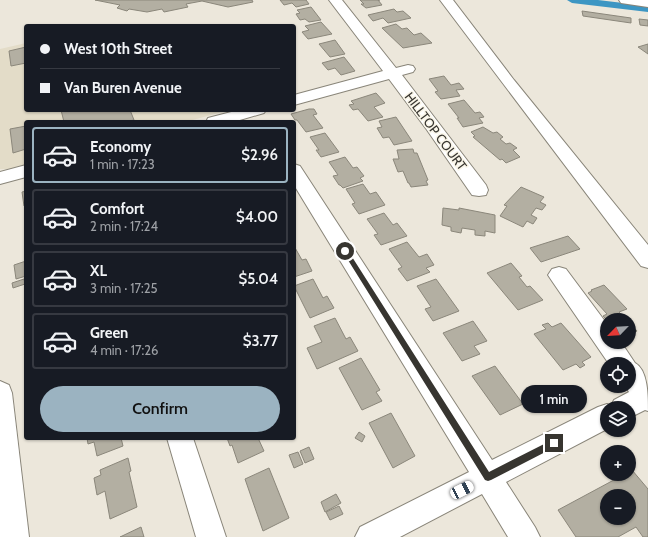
<!DOCTYPE html>
<html lang="en">
<head>
<meta charset="utf-8">
<style>
	:root { --surface:#171b24; --page:#20242c; --text:#f1f3f6; --muted:#9ea1a6; --line:#363941; --accent:#9bb3c1 }
	body { margin:0; font-family:Cabin,sans-serif; background:var(--page); color:var(--text); height:100vh; display:flex; flex-direction:column; font-size:15px; white-space:nowrap }
	* { box-sizing:border-box; margin:0 }
	p { font-size:13px; color:var(--muted) }
	.icon { flex:none; width:22px; height:22px; fill:none; stroke:currentColor; stroke-width:2; stroke-linecap:round; stroke-linejoin:round }
	.map { position:relative; flex:1; overflow:hidden }
	.panel { position:absolute; left:24px; top:120px; width:272px; height:320px; display:flex; flex-direction:column; background:var(--surface); border-radius:4px; box-shadow:0 1px 3px #0004 }
	.panel>* { flex:none }
	.guide { position:absolute; left:24px; top:24px; width:272px; height:88px; border-radius:4px; box-shadow:0 1px 3px #0004; display:grid; align-content:center; height:88px; padding:0 16px; background:var(--surface) }
	.needle { width:26px; rotate:245deg }
	.tools { position:absolute; left:600px; top:313px; display:grid; gap:8px }
	.tools a { display:grid; place-items:center; width:36px; height:36px; border-radius:50%; background:var(--surface); box-shadow:0 1px 3px #0004; font-size:20px }
	.end { position:absolute; width:18px; height:18px; margin:-9px; border:5px solid #373530; background:#fff; box-shadow:0 0 0 2px #fff }
	.from { border-radius:50% }
	.bubble { position:absolute; height:28px; border-radius:14px; background:var(--surface); box-shadow:0 1px 3px #0004; font-size:13px; font-weight:600; line-height:28px; text-align:center }
	.car { position:absolute; width:12px; height:24px; margin:-12px -6px; border-radius:5px; box-shadow:0 0 3px 1px #0007; background:linear-gradient(#fff 24%,#345 0 40%,#fff 0 76%,#345 0 86%,#fff 0) }
	.guide b { display:flex; align-items:center; gap:14px; height:38px; font-size:15px }
	.guide b+b { border-top:1px solid var(--line) }
	.guide i { width:10px; height:10px; background:var(--text) }
	ul { padding:7px 0 0; list-style:none }
	li { display:flex; align-items:center; gap:12px; height:56px; margin:0 8px 6px; padding:0 8px; border:2px solid var(--line); border-radius:4px }
	li div { flex:1 }
	li b { display:block; font-size:15px }
	li em { font-style:normal; font-weight:600 }
	li.selected { border-color:var(--accent) }
	li>.icon { width:36px; height:36px; stroke-width:1.5 }
	.primary-button { display:flex; gap:8px; margin-top:auto; padding:8px 16px }
	.primary-button a { flex:1; height:46px; border-radius:24px; background:var(--accent); color:#111; font-size:16px; font-weight:600; line-height:46px; text-align:center }
	.map>svg:first-child { display:block }
</style>
</head>
<body>
<div class="map">
<svg width="648" height="537" viewBox="0 0 648 537">
	<rect width="100%" height="100%" fill="#ece7db"/>
	<polygon fill="#e3dcc8" points="26,43 26,110 230,110 185,122 26,122 26,164 9,169 0,169 0,49"/>
	<g fill="none" stroke-linecap="round" stroke-linejoin="round">
		<polygon fill="#3d96c3" fill-rule="evenodd" points="567,0 598,0 648,6 648,12 572,3"/>
	</g>
	<g fill="#b3afa2" stroke="#8b877b" fill-rule="evenodd">
		<polygon points="95,0 252,0 253,2 228,7 202,1 186,4 188,7 164,12 162,9 147,12 129,9 127,11 117,8 120,5"/>
		<polygon points="280,0 306,0 309,4 296,7 292,3 284,5"/>
		<polygon points="360,0 380,0 378,0 382,5 366,8 361,4 364,4"/>
		<polygon points="311,7 321,20 309,22 305,19 300,20 296,14 300,13 297,10"/>
		<polygon points="394,9 397,12 403,11 411,18 388,23 383,18 373,21 368,15"/>
		<polygon points="582,11 631,18 631,23 583,16"/>
		<polygon points="639,19 648,20 648,26 640,25"/>
		<polygon points="321,22 332,34 308,39 302,32 309,30 305,26"/>
		<polygon points="396,24 402,29 407,28 414,35 421,33 432,43 403,48 382,28"/>
		<polygon points="335,40 345,54 330,57 319,44"/>
		<polygon points="648,44 648,54 638,47"/>
		<polygon points="26,47 26,63 11,66 9,51"/>
		<polygon points="344,57 355,71 341,75 335,68 328,70 322,63"/>
		<polygon points="444,76 451,85 459,83 464,89 456,90 460,96 441,99 435,92 438,91 429,79"/>
		<polygon points="376,93 385,103 374,107 383,117 368,121 358,109 353,110 349,105 354,104 351,101"/>
		<polygon points="464,100 475,113 480,112 484,117 479,118 483,123 463,127 457,118 459,118 448,104"/>
		<polygon points="309,109 314,109 317,114 313,115 323,128 306,132 297,120 295,120 291,114"/>
		<polygon points="61,110 130,110 134,120 125,122 64,122"/>
		<polygon points="396,117 412,141 394,145 389,137 383,138 377,128 382,127 379,121"/>
		<polygon points="26,126 26,149 13,153 10,129"/>
		<polygon points="483,127 493,133 497,132 503,137 500,139 506,144 510,143 517,148 513,150 520,157 506,163 502,159 500,160 473,137 475,136 471,132"/>
		<polygon points="325,133 339,152 321,157 316,150 319,150 310,137"/>
		<polygon points="413,149 414,153 417,153 428,180 426,181 428,185 411,187 409,183 408,183 403,171 398,172 393,159 399,159 397,150"/>
		<polygon points="345,157 353,168 357,167 364,176 360,178 363,181 343,188 340,185 339,185 333,176 338,175 329,162"/>
		<polygon points="363,184 370,194 376,192 385,205 359,214 352,204 355,203 346,189"/>
		<polygon points="521,187 544,197 540,202 546,205 542,210 536,208 531,215 537,218 533,224 527,221 523,227 500,216 507,206 504,205"/>
		<polygon points="26,191 26,205 24,206 22,192"/>
		<polygon points="443,208 459,210 459,208 495,215 495,233 485,231 485,236 475,235 475,230 462,228 461,233 451,231 451,227 442,225"/>
		<polygon points="384,213 393,225 397,223 407,236 381,245 374,235 378,234 367,219"/>
		<polygon points="568,236 580,249 541,262 530,248"/>
		<polygon points="407,242 419,257 427,254 434,265 426,268 430,272 407,281 398,269 402,267 389,249"/>
		<polygon points="294,246 302,260 306,259 312,271 294,277"/>
		<polygon points="26,261 26,276 16,279 14,265"/>
		<polygon points="511,263 522,276 519,277 527,287 530,286 543,300 518,310 487,273"/>
		<polygon points="24,279 25,284 13,288 12,283"/>
		<polygon points="313,279 323,298 327,296 334,308 310,318 294,286"/>
		<polygon points="436,279 459,311 433,321 425,309 431,307 417,286"/>
		<polygon points="604,285 627,309 619,312 627,320 607,320 603,316 607,314 588,293 592,291 591,290"/>
		<polygon points="335,318 346,339 350,337 358,351 317,369 307,348 322,342 314,326"/>
		<polygon points="473,321 487,341 474,346 480,354 462,361 443,333"/>
		<polygon points="629,322 637,331 629,336"/>
		<polygon points="548,323 552,327 561,323 591,357 582,362 585,365 580,368 576,364 563,370 534,334 546,329 542,325"/>
		<polygon points="361,358 380,390 376,392 382,401 362,410 339,368"/>
		<polygon points="495,366 523,404 500,415 472,376"/>
		<polygon points="391,413 415,456 393,468 369,423"/>
		<polygon points="359,432 365,436 362,442 355,438"/>
		<polygon points="87,438 121,438 123,446 97,456 94,442 88,444"/>
		<polygon points="227,438 258,438 264,451 238,463 232,445 230,446"/>
		<polygon points="309,447 314,459 305,463 300,451"/>
		<polygon points="298,452 303,464 294,468 289,455"/>
		<polygon points="128,458 131,471 129,472 137,507 110,519 105,491 97,495 94,478 101,475 100,470"/>
		<polygon points="269,468 289,518 263,531 245,479"/>
		<path d="M 632,470 L 648,489 L 648,537 L 643,537 L 636,527 L 618,537 L 576,537 L 558,510 L 625,474 L 629,474 L 629,472 ZM 607,496 L 629,496 L 629,518 L 607,518 Z"/>
		<polygon points="336,494 341,503 325,512 321,502"/>
		<polygon points="339,506 343,514 330,520 326,512"/>
		<polygon points="141,527 144,537 120,537"/>
	</g>
	<g fill="none" stroke-linecap="round" stroke-linejoin="round">
		<g stroke="#898579" stroke-width="2">
			<g id="minor">
				<polygon points="329,0 342,0 396,68 408,65 413,66 415,69 413,72 402,75 486,185 488,190 486,195 479,196 472,195 427,130 389,79 294,105 294,95 383,71"/>
				<polygon points="440,0 453,0 514,80 648,245 648,268 641,266"/>
				<polygon points="619,0 648,0 648,7 621,3"/>
				<polygon points="239,110 266,110 264,113 233,122 206,122 208,118"/>
				<path d="M 294,164 L 300,166 L 492,460 L 598,407 L 607,404 L 611,406 L 614,400 L 629,392 L 625,386 L 629,386 L 629,364 L 609,364 L 552,281 L 548,275 L 552,269 L 559,267 L 566,269 L 607,324 L 607,342 L 621,342 L 635,363 C 648,370 648,396 648,411 L 645,410 L 629,418 L 629,408 L 607,408 L 607,429 L 506,482 L 535,527 L 540,537 L 508,537 L 482,494 L 400,537 L 355,537 L 360,527 L 469,472 L 294,185 Z"/>
				<polygon points="26,165 26,177 0,184 0,172"/>
				<polygon points="0,381 9,385 12,393 29,537 0,537"/>
				<polygon points="167,438 193,438 226,537 196,537"/>
			</g>
		</g>
		<use href="#minor" fill="#fff" fill-rule="evenodd"/>
	</g>
	<polygon fill="#373530" points="345,248 347,249 489,472 554,439 558,443 557,446 491,480 488,481 485,480 343,252 343,249"/>
	<g text-anchor="middle" dominant-baseline="central" stroke-width="3" stroke-linejoin="round" paint-order="stroke">
		<g font-size="13" fill="#373530" stroke="#f9f5e8">
			<text transform="translate(436 131) rotate(53)">HILLTOP COURT</text>
		</g>
	</g>
</svg>
<div class="tools">
<a><svg class="needle" viewBox="-14 -14 28 28"><path d="M0-13l5 13h-10z" fill="#e53935"/><path d="M0 13l5-13h-10z" fill="#9ea1a6"/></svg></a>
<a><svg class="icon" aria-label="locate" viewBox="0 0 24 24"><circle cx="12" cy="12" r="6"/><path d="M12 2v4M12 18v4M2 12h4M18 12h4"/></svg></a>
<a><svg class="icon" aria-label="layers" viewBox="0 0 24 24"><path d="M12 4l9 5-9 5-9-5zM3 14l9 5 9-5"/></svg></a>
<a>+</a>
<a>−</a>
</div>
<i class="end from" style="left:345px;top:251px"></i>
<i class="end" style="left:554px;top:443px"></i>
<div class="bubble" style="left:521px;top:385px;width:66px">1 min</div>
<i class="car" style="left:462px;top:490px;rotate:63deg"></i>
<div class="guide">
<b><i class="from"></i>West 10th Street</b>
<b><i></i>Van Buren Avenue</b>
</div>
<section class="panel">
<ul>
<li class="selected"><svg class="icon" aria-label="car" viewBox="0 0 24 24"><path d="M5 17H2v-5l4-1 3-4h7l3 4 3 1v5h-3M9 17h6M6 11h13"/><circle cx="7" cy="17" r="2"/><circle cx="17" cy="17" r="2"/></svg><div><b>Economy</b><p>1 min · 17:23</p></div><em>$2.96</em></li>
<li><svg class="icon" aria-label="car" viewBox="0 0 24 24"><path d="M5 17H2v-5l4-1 3-4h7l3 4 3 1v5h-3M9 17h6M6 11h13"/><circle cx="7" cy="17" r="2"/><circle cx="17" cy="17" r="2"/></svg><div><b>Comfort</b><p>2 min · 17:24</p></div><em>$4.00</em></li>
<li><svg class="icon" aria-label="car" viewBox="0 0 24 24"><path d="M5 17H2v-5l4-1 3-4h7l3 4 3 1v5h-3M9 17h6M6 11h13"/><circle cx="7" cy="17" r="2"/><circle cx="17" cy="17" r="2"/></svg><div><b>XL</b><p>3 min · 17:25</p></div><em>$5.04</em></li>
<li><svg class="icon" aria-label="car" viewBox="0 0 24 24"><path d="M5 17H2v-5l4-1 3-4h7l3 4 3 1v5h-3M9 17h6M6 11h13"/><circle cx="7" cy="17" r="2"/><circle cx="17" cy="17" r="2"/></svg><div><b>Green</b><p>4 min · 17:26</p></div><em>$3.77</em></li>
</ul>
<div class="primary-button"><a>Confirm</a></div>
</section>
</div>
</body>
</html>
